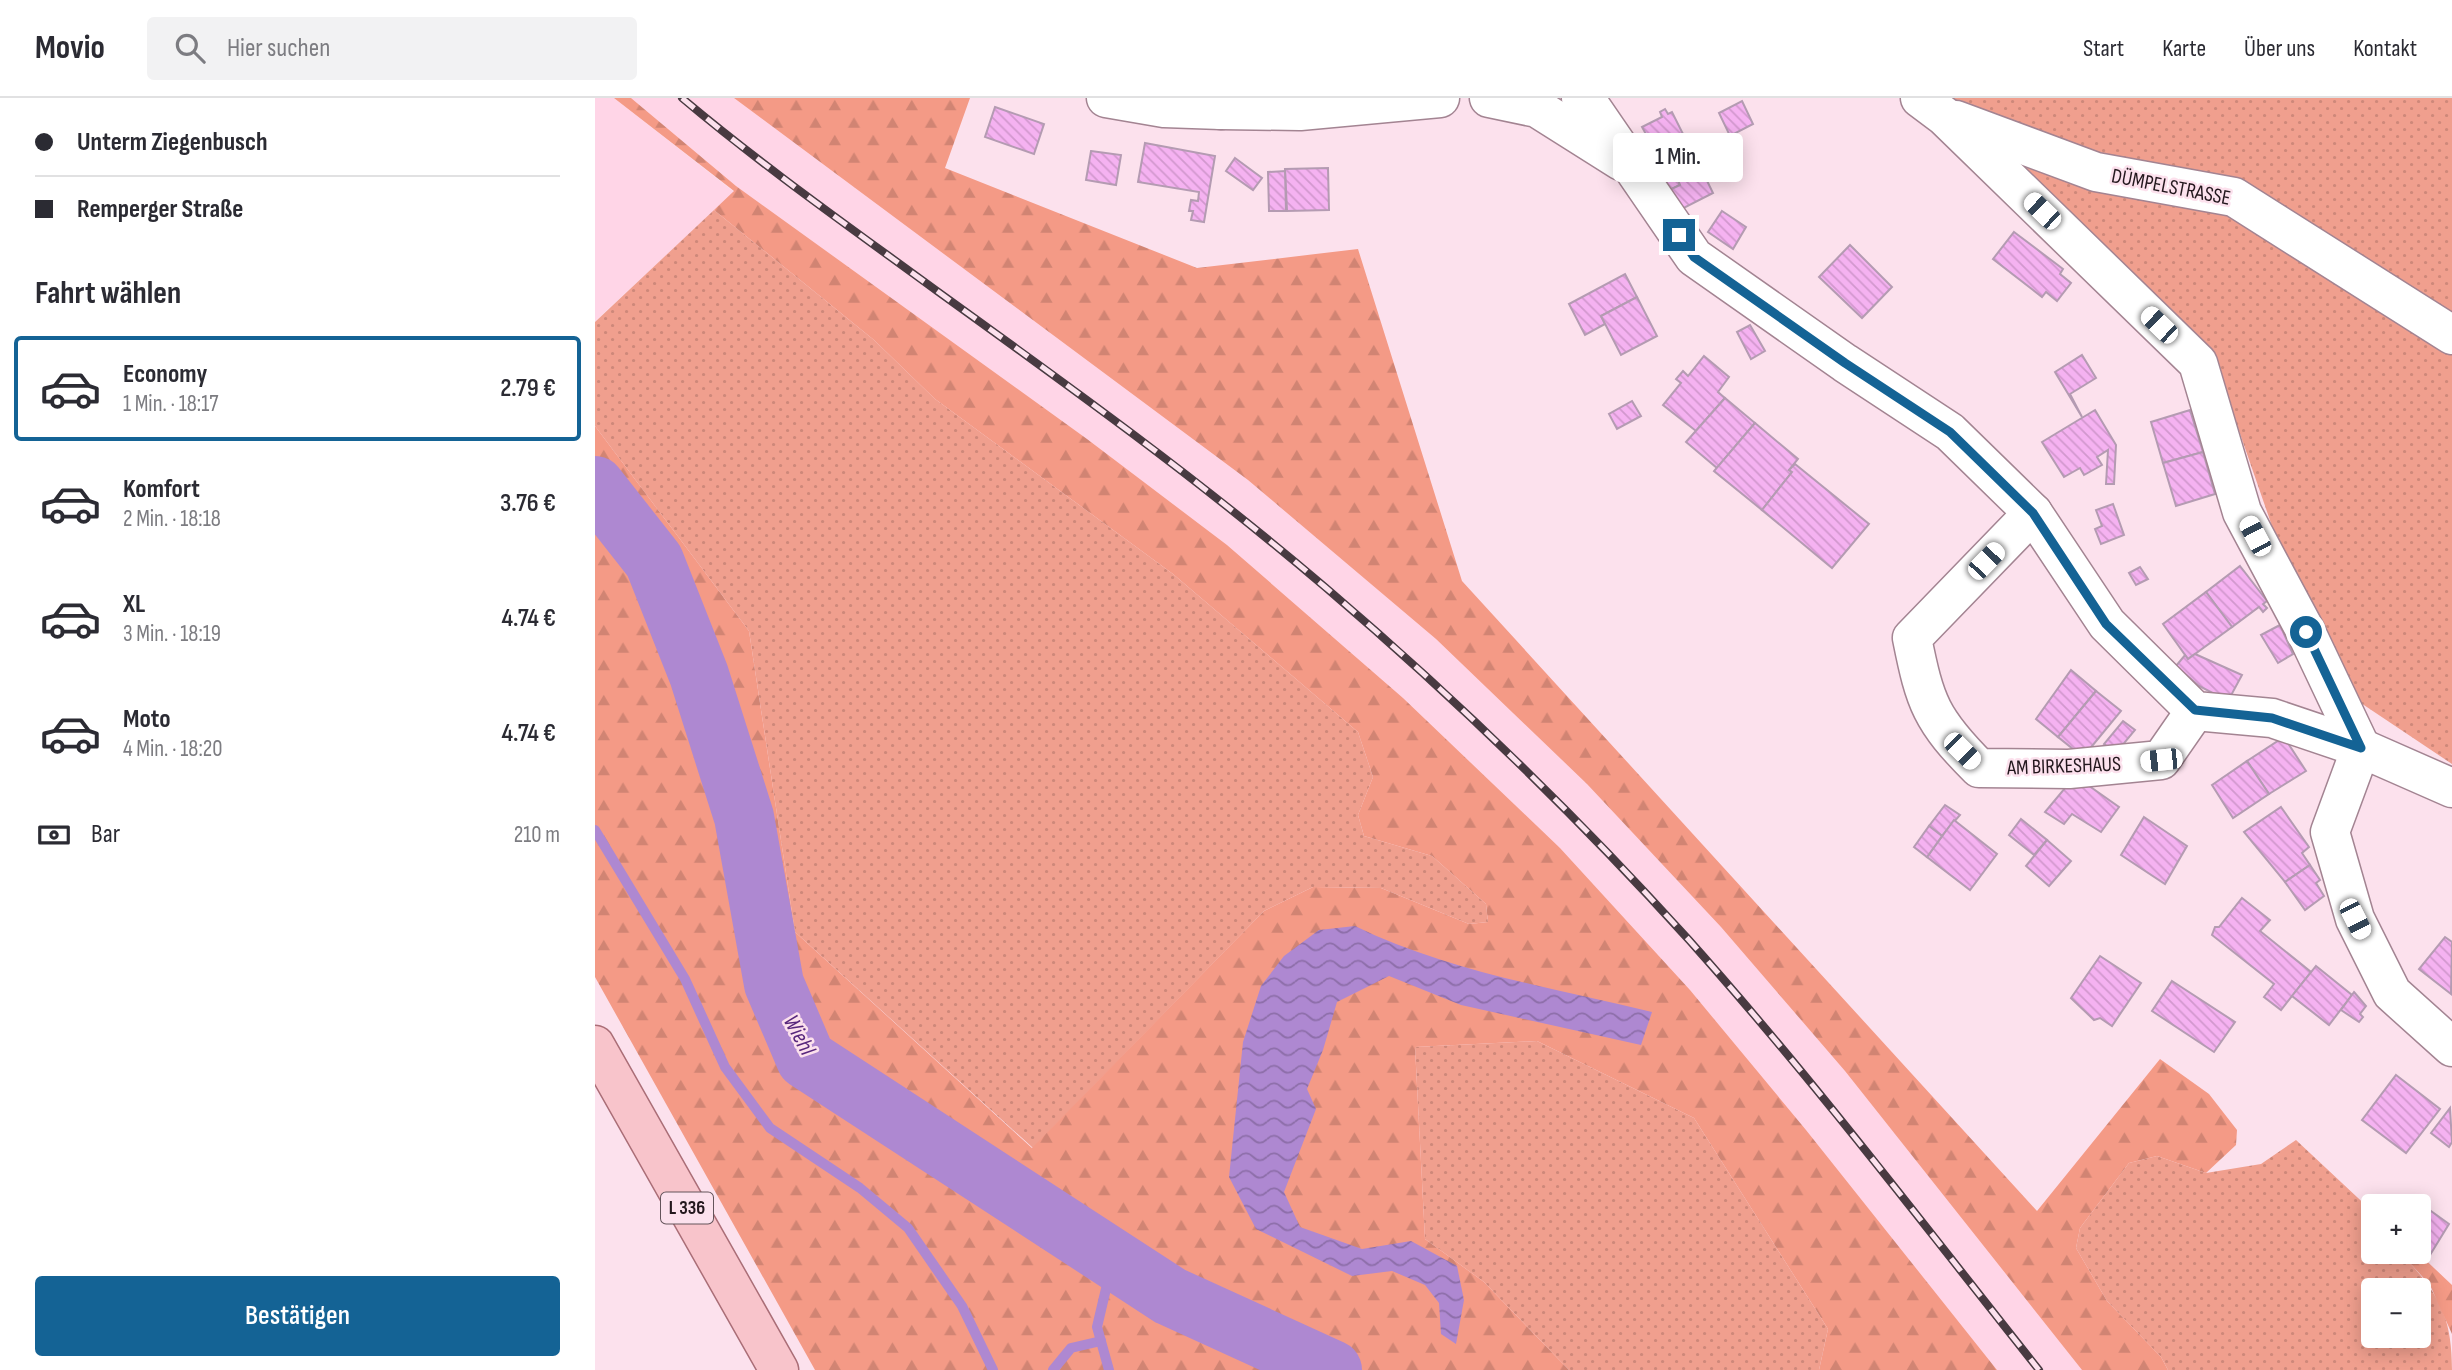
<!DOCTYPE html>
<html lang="de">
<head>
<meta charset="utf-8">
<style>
	:root { --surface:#fff; --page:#f2f2f3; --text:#2b2b33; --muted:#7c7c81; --line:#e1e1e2; --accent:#146395 }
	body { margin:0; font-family:"Sofia Sans Condensed",sans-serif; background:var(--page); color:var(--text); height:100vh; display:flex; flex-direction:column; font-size:26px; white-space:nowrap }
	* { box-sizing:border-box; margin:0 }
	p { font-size:23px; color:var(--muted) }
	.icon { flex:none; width:38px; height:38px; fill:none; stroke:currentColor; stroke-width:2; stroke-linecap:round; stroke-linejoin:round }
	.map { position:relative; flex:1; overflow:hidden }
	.sheet { display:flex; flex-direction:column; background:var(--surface); width:595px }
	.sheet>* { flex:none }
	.hud { display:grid; align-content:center; height:154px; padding:0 35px; background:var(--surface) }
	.fabs { position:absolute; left:1766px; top:1096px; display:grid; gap:14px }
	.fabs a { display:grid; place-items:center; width:70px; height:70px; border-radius:7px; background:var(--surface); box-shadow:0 4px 18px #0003; font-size:35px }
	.end { position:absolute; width:32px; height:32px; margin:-16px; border:9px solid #146395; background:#fff; box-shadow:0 0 0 4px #fff }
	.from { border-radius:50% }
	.bubble { position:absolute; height:49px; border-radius:7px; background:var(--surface); box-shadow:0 4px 18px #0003; font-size:23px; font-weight:600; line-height:49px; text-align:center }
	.car { position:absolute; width:21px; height:42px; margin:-21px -10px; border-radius:9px; box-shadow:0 0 5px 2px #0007; background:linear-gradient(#fff 24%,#345 0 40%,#fff 0 76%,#345 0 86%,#fff 0) }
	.hud b { display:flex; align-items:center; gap:24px; height:66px; font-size:26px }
	.hud b+b { border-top:2px solid var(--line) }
	.hud i { width:18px; height:18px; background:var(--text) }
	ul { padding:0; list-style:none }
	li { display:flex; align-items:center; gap:21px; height:105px; margin:0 14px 10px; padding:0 21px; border:4px solid transparent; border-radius:7px }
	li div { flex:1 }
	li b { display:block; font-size:26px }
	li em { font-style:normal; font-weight:600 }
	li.active { border-color:var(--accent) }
	li>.icon { width:63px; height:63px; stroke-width:1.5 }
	h2 { padding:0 35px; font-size:32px; line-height:84px }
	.pay { display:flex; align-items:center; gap:18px; height:77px; padding:0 35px; font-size:26px }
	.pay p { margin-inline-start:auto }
	.primary-button { display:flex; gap:14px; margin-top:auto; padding:14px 35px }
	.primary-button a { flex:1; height:80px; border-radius:7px; background:var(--accent); color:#fff; font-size:28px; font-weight:600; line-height:80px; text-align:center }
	header { display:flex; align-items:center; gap:42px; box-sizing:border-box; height:98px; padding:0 35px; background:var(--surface); border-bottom:2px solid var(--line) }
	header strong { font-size:33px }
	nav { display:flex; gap:38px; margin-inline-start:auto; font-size:24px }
	.search { width:490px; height:63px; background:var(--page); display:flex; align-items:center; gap:18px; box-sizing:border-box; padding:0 24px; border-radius:7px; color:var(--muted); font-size:26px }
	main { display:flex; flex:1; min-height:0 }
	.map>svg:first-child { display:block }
</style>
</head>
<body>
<header>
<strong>Movio</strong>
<div class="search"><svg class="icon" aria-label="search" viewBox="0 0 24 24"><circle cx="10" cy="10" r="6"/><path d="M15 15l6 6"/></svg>Hier suchen</div>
<nav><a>Start</a><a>Karte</a><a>Über uns</a><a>Kontakt</a></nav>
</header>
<main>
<section class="sheet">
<div class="hud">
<b><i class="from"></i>Unterm Ziegenbusch</b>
<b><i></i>Remperger Straße</b>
</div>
<h2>Fahrt wählen</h2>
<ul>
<li class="active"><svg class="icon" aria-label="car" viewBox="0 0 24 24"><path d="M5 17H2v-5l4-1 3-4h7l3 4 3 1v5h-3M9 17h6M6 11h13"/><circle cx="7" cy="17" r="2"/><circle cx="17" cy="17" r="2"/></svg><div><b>Economy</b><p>1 Min. · 18:17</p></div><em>2.79 €</em></li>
<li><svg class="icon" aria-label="car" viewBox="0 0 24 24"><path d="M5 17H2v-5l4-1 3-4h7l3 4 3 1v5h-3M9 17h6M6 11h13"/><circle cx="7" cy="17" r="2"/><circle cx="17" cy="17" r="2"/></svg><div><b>Komfort</b><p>2 Min. · 18:18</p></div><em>3.76 €</em></li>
<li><svg class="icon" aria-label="car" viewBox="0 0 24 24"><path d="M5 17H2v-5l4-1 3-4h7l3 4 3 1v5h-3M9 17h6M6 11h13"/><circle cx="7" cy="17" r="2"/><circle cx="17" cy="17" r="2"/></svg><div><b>XL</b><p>3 Min. · 18:19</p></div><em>4.74 €</em></li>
<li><svg class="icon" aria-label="car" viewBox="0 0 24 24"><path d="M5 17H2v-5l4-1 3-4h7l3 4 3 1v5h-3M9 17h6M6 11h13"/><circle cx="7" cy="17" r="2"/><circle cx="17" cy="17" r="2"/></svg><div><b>Moto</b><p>4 Min. · 18:20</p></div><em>4.74 €</em></li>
</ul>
<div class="pay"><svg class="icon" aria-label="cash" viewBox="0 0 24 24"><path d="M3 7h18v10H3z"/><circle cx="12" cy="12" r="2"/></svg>Bar<p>210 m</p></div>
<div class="primary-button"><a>Bestätigen</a></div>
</section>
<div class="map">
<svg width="1857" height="1272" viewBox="0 0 1857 1272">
	<defs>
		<pattern id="grass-dots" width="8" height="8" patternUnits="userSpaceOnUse" patternTransform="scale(1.75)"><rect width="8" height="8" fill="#f09f8e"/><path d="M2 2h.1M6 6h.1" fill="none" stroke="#ce887a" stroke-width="1.8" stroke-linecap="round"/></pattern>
		<pattern id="forest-firs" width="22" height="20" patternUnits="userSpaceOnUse" patternTransform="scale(1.75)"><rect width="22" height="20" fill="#f49a86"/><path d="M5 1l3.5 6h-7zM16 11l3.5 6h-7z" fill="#d18473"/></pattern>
		<pattern id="water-waves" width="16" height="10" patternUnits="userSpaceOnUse" patternTransform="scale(1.75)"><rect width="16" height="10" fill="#ae88d1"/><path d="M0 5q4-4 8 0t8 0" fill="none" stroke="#8d6ea9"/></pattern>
		<pattern id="building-back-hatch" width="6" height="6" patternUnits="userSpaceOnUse" patternTransform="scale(1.75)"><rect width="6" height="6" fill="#f5b2f1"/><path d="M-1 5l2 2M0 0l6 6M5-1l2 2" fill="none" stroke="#d298ce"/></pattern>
	</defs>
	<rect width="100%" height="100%" fill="#fce1ed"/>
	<g fill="#ffd5e7">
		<polygon points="0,0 19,0 139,94 0,223"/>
		<polygon points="36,0 139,0 653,382 841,541 992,686 1126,829 1250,973 1487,1272 1402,1272 1211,1032 1095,892 965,750 808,600 632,447 492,341 141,88"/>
	</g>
	<g fill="url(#grass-dots)" fill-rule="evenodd">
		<polygon points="1356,0 1857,0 1857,666 1730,581 1616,252"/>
		<polygon points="119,112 279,242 340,301 578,476 763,634 778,679 763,717 769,738 837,758 891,806 893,824 874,826 786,790 718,789 669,813 438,1050 200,834 154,533 0,328 0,224"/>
		<polygon points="942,943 1099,1020 1233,1231 1224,1272 974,1272 889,1184 830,1141 820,949"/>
		<path d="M 1701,1042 L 1778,1114 L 1778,1153 L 1804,1153 C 1842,1194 1857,1215 1857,1272 L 1573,1272 L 1566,1259 L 1512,1203 L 1481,1150 L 1485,1130 L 1534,1065 L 1562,1058 L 1611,1075 L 1666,1066 ZM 1778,1192 L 1824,1192 L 1824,1237 L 1778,1237 Z"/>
	</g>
	<g fill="url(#forest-firs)">
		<polygon points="19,0 36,0 141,88 492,341 632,447 808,600 965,750 1095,892 1211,1032 1402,1272 1224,1272 1233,1231 1099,1020 942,943 820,949 830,1141 889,1184 974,1272 220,1272 0,879 0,328 154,533 200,834 437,1050 669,813 718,789 786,790 874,826 893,824 891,806 837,758 769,738 763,717 778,679 763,634 578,476 340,301 279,242 119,112 139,93"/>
		<polygon points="139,0 375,0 350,70 602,170 763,151 867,483 1442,1113 1565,961 1614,996 1642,1032 1641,1047 1611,1075 1562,1058 1534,1065 1485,1130 1481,1150 1512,1203 1566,1259 1573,1272 1487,1272 1250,973 1126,829 992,686 841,541 653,382"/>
		<polygon points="1804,1153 1821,1153 1857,1187 1857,1236 1835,1187"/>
	</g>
	<path fill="url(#water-waves)" d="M 760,828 C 852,873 958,890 1057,914 L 1046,947 L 866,907 L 794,878 L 742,904 L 728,952 L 712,991 L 721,1011 L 689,1094 L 705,1129 L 767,1151 L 816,1143 L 862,1168 L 869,1202 L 861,1246 L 846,1236 L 844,1205 L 830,1187 L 797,1173 L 757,1178 L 661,1131 L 634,1079 L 648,944 L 666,888 L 689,858 L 724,832 Z"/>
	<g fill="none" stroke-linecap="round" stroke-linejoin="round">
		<g stroke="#ae88d1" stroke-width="10">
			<polyline points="0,732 90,881 130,969 175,1030 265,1090 313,1130 367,1208 398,1272"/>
			<polyline points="458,1272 476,1250 506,1243"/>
			<polyline points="514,1272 502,1229 518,1161"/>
		</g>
		<polyline stroke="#ae88d1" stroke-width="60" points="0,388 59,463 104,577 149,719 179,886 211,961 575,1198 737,1272"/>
	</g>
	<g fill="url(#building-back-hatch)" stroke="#b49bb2" stroke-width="2">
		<polygon points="1147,3 1158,26 1135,38 1124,15"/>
		<polygon points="400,9 449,26 439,56 390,39"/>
		<polygon points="1070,11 1073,16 1077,14 1088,36 1059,51 1047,29 1067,19 1065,14"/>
		<polygon points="1088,36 1099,56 1077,66 1085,87 1066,96 1047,57"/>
		<polygon points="550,45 620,58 609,124 596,122 598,113 594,113 596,102 603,103 604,94 543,84"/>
		<polygon points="496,53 526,57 521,87 491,82"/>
		<polygon points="1099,56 1118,95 1077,116 1066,96 1085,87 1077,66"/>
		<polygon points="640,60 667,80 658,92 631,73"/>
		<polygon points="733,70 734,112 692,113 690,71"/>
		<polygon points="690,73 691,113 674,113 673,74"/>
		<polygon points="1127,113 1151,129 1138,151 1113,134"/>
		<polygon points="1419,134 1468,171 1465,176 1476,185 1462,203 1451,194 1447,199 1398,161"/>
		<polygon points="1255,147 1297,189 1267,220 1224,179"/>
		<polygon points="1030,176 1042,199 1006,218 1010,226 990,237 974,206"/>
		<polygon points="1042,199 1062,238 1026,257 1006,218"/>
		<polygon points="1155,227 1170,253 1156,261 1142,234"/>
		<polygon points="1487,257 1501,280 1475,296 1487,319 1460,274"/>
		<polygon points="1109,258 1134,279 1123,294 1130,300 1101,333 1068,307 1086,285 1081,281 1088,273 1093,278"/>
		<polygon points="1130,300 1160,325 1122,370 1091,344"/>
		<polygon points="1037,303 1046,318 1022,331 1014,316"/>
		<polygon points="1500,312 1521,347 1519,386 1511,386 1513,352 1502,359 1507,367 1489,377 1485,370 1469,379 1447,344"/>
		<polygon points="1595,312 1608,354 1568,365 1556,324"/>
		<polygon points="1160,325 1203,361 1194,372 1197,374 1167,412 1119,373"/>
		<polygon points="1608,354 1620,396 1581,408 1568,365"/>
		<polygon points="1200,366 1274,426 1237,470 1167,412 1197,374 1194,372"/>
		<polygon points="1518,406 1529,437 1506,446 1500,431 1507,428 1501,412"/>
		<polygon points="1645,468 1672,503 1668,506 1672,510 1668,514 1664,509 1637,529 1611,494"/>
		<polygon points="1545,469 1553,481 1541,487 1534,475"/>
		<polygon points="1611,494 1637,529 1593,561 1568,526"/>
		<polygon points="1685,527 1698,556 1683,565 1666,537"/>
		<polygon points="1600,556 1647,577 1633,603 1604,588 1581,568 1590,557 1593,561"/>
		<polygon points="1476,572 1501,593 1463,639 1441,621"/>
		<polygon points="1501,593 1526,613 1488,659 1463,639"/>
		<polygon points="1528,623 1540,632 1521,655 1509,646"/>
		<polygon points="1689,639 1711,673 1674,696 1652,663"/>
		<polygon points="1652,663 1674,696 1638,720 1617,687"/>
		<polygon points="1480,678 1524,709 1506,734 1477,716 1469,726 1450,714"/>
		<polygon points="1350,707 1365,717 1347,738 1334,728"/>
		<polygon points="1686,709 1714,749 1707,755 1715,767 1690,784 1649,734"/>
		<polygon points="1549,719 1592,748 1570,786 1526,757"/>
		<polygon points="1426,721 1452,742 1439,757 1414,737"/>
		<polygon points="1359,722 1402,756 1375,792 1332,759"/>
		<polygon points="1334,728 1347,738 1332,759 1319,749"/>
		<polygon points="1452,742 1476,763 1454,788 1431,768"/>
		<polygon points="1715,767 1725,782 1721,785 1729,798 1710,812 1690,784"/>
		<polygon points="1647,800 1675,822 1665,833 1716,874 1686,912 1669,899 1679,886 1617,837 1620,829 1624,829"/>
		<polygon points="1850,839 1857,844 1856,896 1824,871"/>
		<polygon points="1505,858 1546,885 1517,928 1505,920 1499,922 1476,900"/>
		<polygon points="1721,868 1757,897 1734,927 1697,898"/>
		<polygon points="1577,883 1640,924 1619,954 1557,913"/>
		<polygon points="1759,894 1771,908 1765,916 1768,919 1764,924 1746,912"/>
		<polygon points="1801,977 1845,1011 1811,1055 1767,1022"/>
		<polygon points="1855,1010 1857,1044 1854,1049 1836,1035"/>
		<polygon points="1836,1113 1854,1126 1835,1157 1824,1148 1824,1131"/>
	</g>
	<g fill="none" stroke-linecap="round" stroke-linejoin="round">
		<g stroke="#a38492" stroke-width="41">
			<g id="minor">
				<polyline points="511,0 569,10 626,12 642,0"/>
				<polyline points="894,0 942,10 1026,63"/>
				<polyline points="986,0 994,6 1099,159 1250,265 1355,334 1438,415 1512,526 1600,613 1677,620 1766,650 1857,690"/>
				<polyline points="1325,0 1349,18 1603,265 1647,414 1711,534 1766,650 1735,734 1760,821 1797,895 1857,949"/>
				<polyline points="626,12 705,13 845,0"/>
				<polyline points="1361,22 1501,74 1639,99 1857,237"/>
				<path d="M 1438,415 L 1317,540 C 1330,605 1336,622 1384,670 L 1474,671 L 1566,662 L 1600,613"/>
			</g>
		</g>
		<g stroke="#aa6e77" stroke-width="41">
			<polyline id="major" points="0,947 184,1272"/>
		</g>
		<use href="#minor" stroke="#fff" stroke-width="38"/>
		<use href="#major" stroke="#f8c4cb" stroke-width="38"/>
		<g stroke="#483a41" stroke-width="8">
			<path id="rail" d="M 87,0 C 169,69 256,130 342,193 C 474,288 606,383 730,489 C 859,599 981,717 1094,842 C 1217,980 1329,1127 1444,1272"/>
		</g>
		<use href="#rail" stroke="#fce1ed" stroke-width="5" stroke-dasharray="16" stroke-linecap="butt"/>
	</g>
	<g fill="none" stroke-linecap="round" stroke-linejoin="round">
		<polyline stroke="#146395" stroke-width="9" points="1084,137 1099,159 1250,265 1355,334 1438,415 1511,526 1600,612 1677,620 1766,650 1711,534"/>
	</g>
	<g text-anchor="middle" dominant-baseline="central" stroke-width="5" stroke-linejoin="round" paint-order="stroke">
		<rect fill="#fce1ed" stroke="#64545b" stroke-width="2" x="66" y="1094.5" width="52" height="31" rx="5"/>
		<g font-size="19" font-weight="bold" fill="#23171d">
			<text x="92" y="1110">L 336</text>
		</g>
		<g font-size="21" fill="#23171d" stroke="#fce1ed">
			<text transform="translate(1576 89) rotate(11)">DÜMPELSTRASSE</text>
			<text transform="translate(1469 668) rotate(-2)">AM BIRKESHAUS</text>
		</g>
		<g font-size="23" font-style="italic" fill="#58277d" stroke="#fce1ed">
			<text transform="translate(204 937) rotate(62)">Wiehl</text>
		</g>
	</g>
</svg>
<div class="fabs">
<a>+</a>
<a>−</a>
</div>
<i class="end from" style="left:1711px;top:534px"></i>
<i class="end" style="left:1084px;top:137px"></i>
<div class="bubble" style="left:1018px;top:35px;width:130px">1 Min.</div>
<i class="car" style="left:1447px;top:113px;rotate:314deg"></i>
<i class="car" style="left:1564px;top:227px;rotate:314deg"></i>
<i class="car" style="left:1660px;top:438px;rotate:332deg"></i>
<i class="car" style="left:1391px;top:463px;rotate:44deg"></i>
<i class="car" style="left:1367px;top:653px;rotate:135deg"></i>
<i class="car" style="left:1566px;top:662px;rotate:264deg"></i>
<i class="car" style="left:1760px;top:821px;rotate:153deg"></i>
</div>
</main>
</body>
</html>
